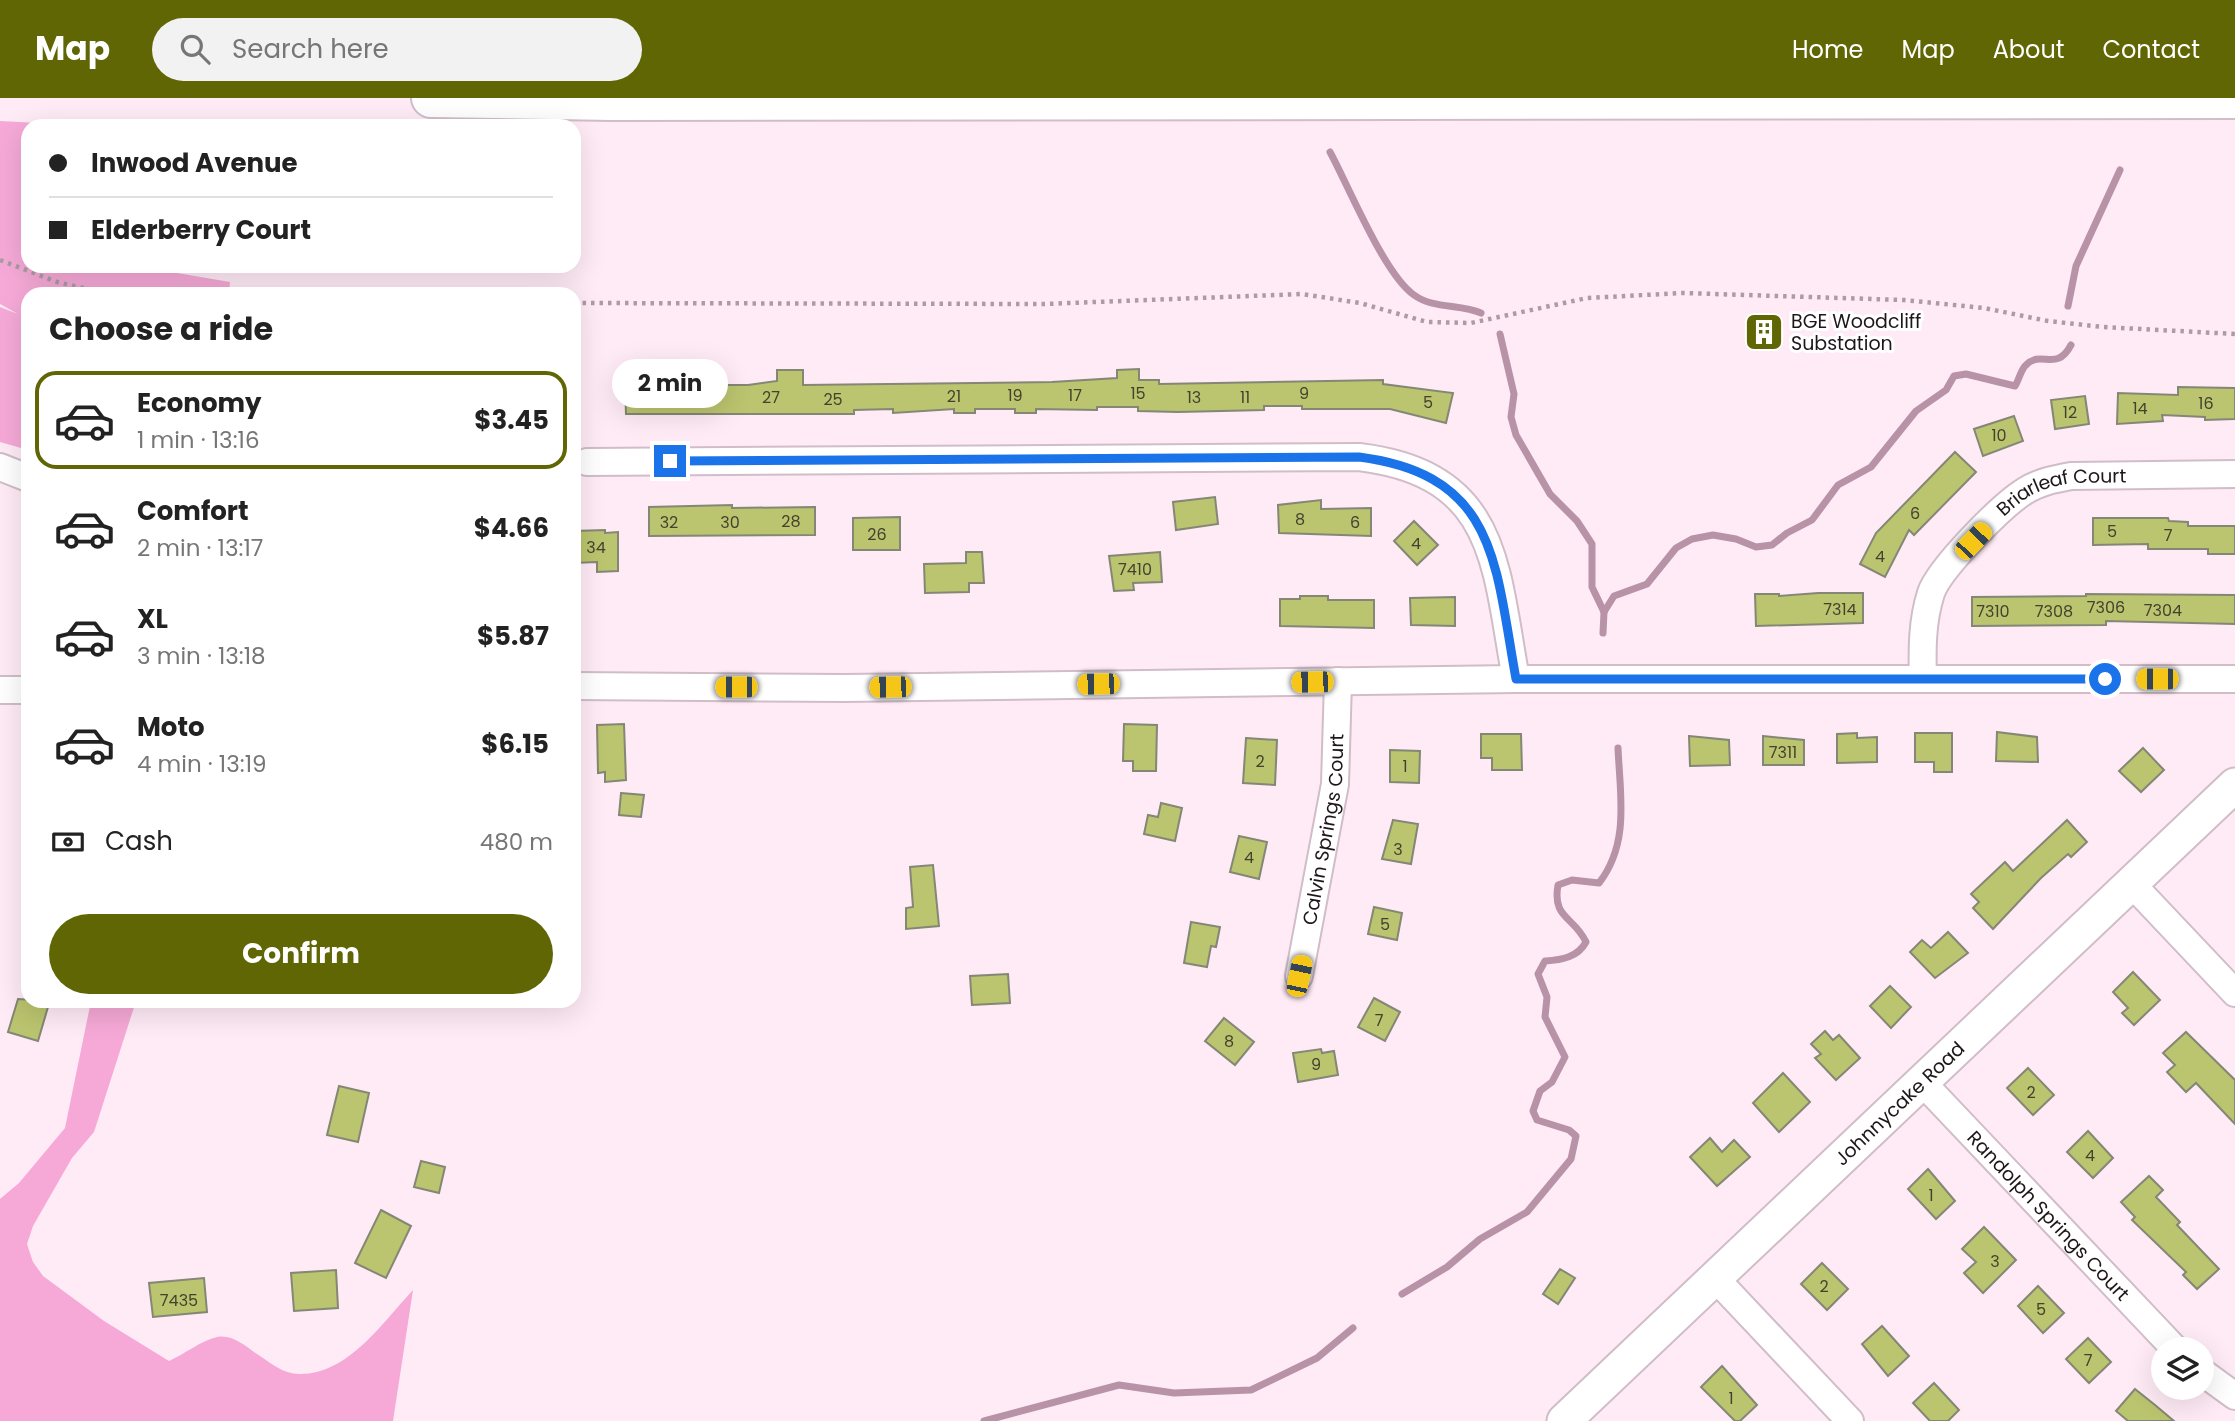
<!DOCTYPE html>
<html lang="en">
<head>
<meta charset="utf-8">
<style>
	:root { --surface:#fff; --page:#f2f2f2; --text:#222; --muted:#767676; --line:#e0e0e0; --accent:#606604 }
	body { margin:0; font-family:Poppins,sans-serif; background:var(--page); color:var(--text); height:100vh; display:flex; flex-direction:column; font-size:26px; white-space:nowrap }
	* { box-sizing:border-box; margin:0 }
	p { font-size:23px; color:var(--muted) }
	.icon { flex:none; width:38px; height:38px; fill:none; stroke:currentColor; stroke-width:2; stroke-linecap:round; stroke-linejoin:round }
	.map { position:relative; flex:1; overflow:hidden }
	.details { position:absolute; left:21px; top:189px; width:560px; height:721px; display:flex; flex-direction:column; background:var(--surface); border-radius:21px; box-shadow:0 7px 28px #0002 }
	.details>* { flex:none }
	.hud { position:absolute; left:21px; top:21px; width:560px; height:154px; border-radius:21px; box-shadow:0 7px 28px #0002; display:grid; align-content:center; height:154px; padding:0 28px; background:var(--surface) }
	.tools { position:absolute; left:2151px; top:1239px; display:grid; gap:14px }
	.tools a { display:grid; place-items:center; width:63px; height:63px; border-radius:50%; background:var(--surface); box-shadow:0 7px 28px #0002; font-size:35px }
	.end { position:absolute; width:32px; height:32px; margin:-16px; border:9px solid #1a73e8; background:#fff; box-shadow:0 0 0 4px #fff }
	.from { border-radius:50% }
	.bubble { position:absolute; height:49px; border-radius:24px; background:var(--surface); box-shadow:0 7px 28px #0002; font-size:23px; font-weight:700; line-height:49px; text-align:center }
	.car { position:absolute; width:21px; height:42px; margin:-21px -10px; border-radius:9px; box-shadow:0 0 5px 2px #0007; background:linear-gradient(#f5c518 24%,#345 0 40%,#f5c518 0 76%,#345 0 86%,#f5c518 0) }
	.hud b { display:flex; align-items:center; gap:24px; height:66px; font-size:26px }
	.hud b+b { border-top:2px solid var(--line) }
	.hud i { width:18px; height:18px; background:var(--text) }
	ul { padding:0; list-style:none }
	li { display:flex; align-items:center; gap:21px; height:98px; margin:0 14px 10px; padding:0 14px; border:4px solid transparent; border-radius:21px }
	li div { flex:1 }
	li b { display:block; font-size:26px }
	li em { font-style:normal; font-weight:700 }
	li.selected { border-color:var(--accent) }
	li>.icon { width:63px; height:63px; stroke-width:1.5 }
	h2 { padding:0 28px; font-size:32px; line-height:84px }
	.pay { display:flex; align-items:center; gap:18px; height:77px; padding:0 28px; font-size:26px }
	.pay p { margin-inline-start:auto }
	.primary-button { display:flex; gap:14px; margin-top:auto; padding:14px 28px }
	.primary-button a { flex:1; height:80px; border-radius:42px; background:var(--accent); color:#fff; font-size:28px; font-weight:700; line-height:80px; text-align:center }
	header { display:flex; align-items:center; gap:42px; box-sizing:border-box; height:98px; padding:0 35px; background:var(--accent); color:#fff }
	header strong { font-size:33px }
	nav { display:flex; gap:38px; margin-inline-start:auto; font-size:24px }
	.search { width:490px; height:63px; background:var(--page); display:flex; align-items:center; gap:18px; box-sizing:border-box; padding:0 24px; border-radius:38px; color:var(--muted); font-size:26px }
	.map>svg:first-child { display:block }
</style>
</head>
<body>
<header>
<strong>Map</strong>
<div class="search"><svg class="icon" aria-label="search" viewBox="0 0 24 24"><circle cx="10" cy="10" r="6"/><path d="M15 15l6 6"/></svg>Search here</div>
<nav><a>Home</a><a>Map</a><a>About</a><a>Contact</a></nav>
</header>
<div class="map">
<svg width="2235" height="1323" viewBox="0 0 2235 1323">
	<rect width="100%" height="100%" fill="#ffebf6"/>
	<g fill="#f6a9d7">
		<polygon points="0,23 97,28 28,28 28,168 136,168 230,184 229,196 28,196 28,216 22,218 28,221 28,352 0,344 0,209 18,216 0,206"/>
		<path d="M 91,903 L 136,903 L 94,1034 L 72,1060 L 33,1128 L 27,1146 L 33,1164 L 43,1178 L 104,1223 L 169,1263 C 183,1257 202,1242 217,1239 C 234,1236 247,1250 260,1258 C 272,1266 284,1276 299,1276 C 348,1277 383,1224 413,1192 L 393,1323 L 0,1323 L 0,1101 L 19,1085 L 65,1030 Z"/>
	</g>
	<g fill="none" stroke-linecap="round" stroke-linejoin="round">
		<g stroke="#b893a8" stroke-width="7">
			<path d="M 1330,54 C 1349,89 1384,176 1414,197 C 1433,211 1460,206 1481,215"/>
			<polyline points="2068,208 2076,168 2120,72"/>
			<polyline points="1500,236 1514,296 1511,319 1516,337 1550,396 1577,423 1592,446 1592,489 1604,514"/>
			<path d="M 1603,535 L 1604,514 L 1614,498 L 1647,486 L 1676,450 L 1692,441 L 1713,437 L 1736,441 L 1756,449 L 1772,447 L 1787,435 L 1812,422 L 1838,387 L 1871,369 L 1916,313 L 1946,292 L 1954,278 L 1966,276 L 2015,288 C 2019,282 2021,271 2026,267 C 2042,251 2056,275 2071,247"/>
			<path d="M 1402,1196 L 1447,1169 L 1480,1141 L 1527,1114 L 1571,1061 L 1576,1038 L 1569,1032 L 1537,1022 L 1533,1013 L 1540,993 L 1552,984 L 1565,959 L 1545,919 L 1547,899 L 1538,876 L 1545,863 C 1562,862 1578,859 1586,844 C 1574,818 1552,821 1558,787 L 1572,782 L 1599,785 C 1630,745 1620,697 1618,650"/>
			<polyline points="984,1323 1119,1287 1174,1295 1251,1292 1317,1260 1353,1230"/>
		</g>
	</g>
	<g fill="#bbc46e" stroke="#848775" stroke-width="2">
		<polygon points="1139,271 1139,282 1159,282 1159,286 1383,282 1383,286 1453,295 1446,325 1390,311 1302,311 1302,308 1264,308 1264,312 1178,314 1138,313 1138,309 1097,309 1097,312 1036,311 1036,315 1015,315 1015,311 975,311 975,315 954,315 954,311 893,315 893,311 854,312 854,316 626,316 625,287 672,284 672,287 748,287 777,283 777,272 803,272 803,287 1052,284 1117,280 1117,272"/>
		<polygon points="2178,289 2235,290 2235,321 2205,322 2205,319 2162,317 2163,323 2117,326 2118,295 2178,297"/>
		<polygon points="2085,298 2089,326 2055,331 2051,302"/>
		<polygon points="2014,318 2023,343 1983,358 1974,331"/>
		<polygon points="1955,354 1976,374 1914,437 1909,432 1885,479 1860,466 1876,435"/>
		<polygon points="1215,399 1218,426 1176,432 1173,404"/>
		<polygon points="1321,402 1321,411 1371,410 1371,438 1279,435 1278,407"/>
		<polygon points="732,407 732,410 815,409 815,437 649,438 649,409"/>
		<polygon points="900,419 900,452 853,452 853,420"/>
		<polygon points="2093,420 2168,420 2169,423 2188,424 2188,428 2235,428 2235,456 2208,456 2208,451 2148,451 2148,446 2093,447"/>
		<polygon points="1414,423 1438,447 1417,467 1394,443"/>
		<polygon points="605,432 605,435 618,434 618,473 597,474 597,464 574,465 574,433"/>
		<polygon points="966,454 982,454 984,485 969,485 969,494 925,495 924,466 966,465"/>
		<polygon points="1160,454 1162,484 1133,485 1134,492 1114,493 1109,458"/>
		<polygon points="1818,495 1863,495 1863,525 1756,528 1755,496 1779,496 1779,498"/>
		<polygon points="2086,496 2235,497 2235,526 2106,523 2106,527 1972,528 1972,499 2086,498"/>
		<polygon points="1300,498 1328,498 1328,502 1374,502 1374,530 1280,528 1280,501 1300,501"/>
		<polygon points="1455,499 1455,528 1411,527 1410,500"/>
		<polygon points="624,626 626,682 605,684 605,674 598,675 597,627"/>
		<polygon points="1124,626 1157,627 1156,673 1133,673 1133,663 1123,663"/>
		<polygon points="1997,634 2037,639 2038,664 1996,663"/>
		<polygon points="1857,635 1857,640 1877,639 1877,664 1837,665 1837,636"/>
		<polygon points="1915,635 1952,635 1952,674 1934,674 1934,664 1915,664"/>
		<polygon points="1481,636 1521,636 1522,672 1492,672 1492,660 1481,660"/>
		<polygon points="1689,638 1729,642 1730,667 1690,668"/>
		<polygon points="1763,638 1804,642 1804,667 1763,667"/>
		<polygon points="1246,640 1277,642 1275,687 1243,685"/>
		<polygon points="2143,650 2164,672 2141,694 2119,673"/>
		<polygon points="1390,652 1420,653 1419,685 1390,684"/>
		<polygon points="621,695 644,697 641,719 619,717"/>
		<polygon points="1161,705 1182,710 1175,743 1144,736 1148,717 1158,719"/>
		<polygon points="1393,722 1418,726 1411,766 1382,761"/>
		<polygon points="2067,722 2087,744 2071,759 2068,756 2041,780 1993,831 1973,810 1979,804 1971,796 2005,764 2013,773"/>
		<polygon points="1239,738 1267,744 1259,781 1230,774"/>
		<polygon points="933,767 939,828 906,831 906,810 913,809 910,769"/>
		<polygon points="1374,809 1402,815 1397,842 1368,836"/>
		<polygon points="1191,824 1220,829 1216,849 1211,848 1207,869 1184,865"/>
		<polygon points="1948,834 1968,855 1935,880 1910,854 1922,842 1931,850"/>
		<polygon points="2133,874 2160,902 2134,927 2122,915 2128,910 2113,894"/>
		<polygon points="1008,876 1010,905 972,907 970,878"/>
		<polygon points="1890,888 1911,909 1891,930 1870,908"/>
		<polygon points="1374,900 1400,914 1385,943 1358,929"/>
		<polygon points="18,901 47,903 45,908 48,909 38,943 8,934"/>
		<polygon points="1224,920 1254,944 1235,967 1205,943"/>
		<polygon points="1825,933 1833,942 1839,937 1860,960 1836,982 1815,960 1821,956 1811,946"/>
		<polygon points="2186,934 2235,982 2235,1026 2196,985 2186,994 2167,974 2175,967 2163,955"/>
		<polygon points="1321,951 1322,955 1334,953 1338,977 1298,984 1293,955"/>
		<polygon points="2028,970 2054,997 2033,1017 2007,990"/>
		<polygon points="1783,975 1810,1004 1779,1034 1753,1005"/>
		<polygon points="339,988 369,995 358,1044 327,1037"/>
		<polygon points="2088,1033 2113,1060 2093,1080 2067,1054"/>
		<polygon points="1710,1040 1722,1054 1734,1042 1750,1059 1717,1088 1690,1059"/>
		<polygon points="421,1063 445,1069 439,1095 414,1089"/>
		<polygon points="1928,1071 1955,1103 1936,1121 1908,1091"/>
		<polygon points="2149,1078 2163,1092 2156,1099 2180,1124 2177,1127 2219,1171 2197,1191 2183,1177 2186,1174 2132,1122 2135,1119 2121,1104"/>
		<polygon points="381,1112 411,1128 386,1180 355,1165"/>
		<polygon points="1984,1129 2016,1162 1983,1195 1964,1175 1976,1164 1962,1151"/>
		<polygon points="1822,1165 1848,1191 1827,1212 1801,1186"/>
		<polygon points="1560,1171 1575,1180 1558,1206 1543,1196"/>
		<polygon points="336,1172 338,1210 294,1213 291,1175"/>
		<polygon points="204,1180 207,1214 153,1219 149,1185"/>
		<polygon points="2038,1188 2064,1215 2043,1235 2018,1208"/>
		<polygon points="1882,1228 1909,1258 1888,1278 1862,1246"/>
		<polygon points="2088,1240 2111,1264 2089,1285 2066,1261"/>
		<polygon points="1722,1268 1757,1307 1740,1323 1735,1323 1701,1289"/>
		<polygon points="1934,1285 1959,1312 1948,1323 1930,1323 1913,1305"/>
		<polygon points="2135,1291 2155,1307 2174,1323 2128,1323 2116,1313"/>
	</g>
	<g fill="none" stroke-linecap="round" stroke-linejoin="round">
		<g stroke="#d0bdc8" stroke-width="30">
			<g id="minor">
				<path d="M 587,364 L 1359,359 C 1498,376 1495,467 1516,581"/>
				<polyline points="0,369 28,380"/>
				<path id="s1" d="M 1923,581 C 1922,552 1922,523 1931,495 C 1939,471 2002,407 2025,393 C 2039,384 2055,381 2071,378 L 2235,376"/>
				<polyline points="574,588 844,590 1516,581 2235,581"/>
				<polyline points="0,592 28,592"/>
				<polyline points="2130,784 2235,895"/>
				<path id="s2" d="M 1299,878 L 1335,686 L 1338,583"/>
				<path id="s3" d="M 1922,984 L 2175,1251"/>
				<polyline points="1716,1181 1850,1323"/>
				<polyline points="2202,1274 2235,1298"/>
			</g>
		</g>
		<g stroke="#d0bdc8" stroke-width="37">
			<g id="tertiary">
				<path id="s4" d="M 1564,1323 L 2235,687"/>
			</g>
		</g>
		<g stroke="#d0bdc8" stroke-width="42">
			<polyline id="motorway" points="431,0 612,3 2235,1"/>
		</g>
		<g stroke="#ab9ca4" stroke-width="4.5" stroke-dasharray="3.5 5" stroke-linecap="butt">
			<polyline points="0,162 57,184 108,196"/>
			<polyline points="574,205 1044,206 1302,196 1360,205 1427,224 1471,225 1587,200 1683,195 1904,202 1984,210 2048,223 2103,229 2235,236"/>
		</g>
		<use href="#minor" stroke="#fff" stroke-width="26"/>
		<use href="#tertiary" stroke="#fff" stroke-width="33"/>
		<use href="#motorway" stroke="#fff" stroke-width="38"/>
	</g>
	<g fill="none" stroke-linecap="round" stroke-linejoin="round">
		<path stroke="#1a73e8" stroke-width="9" d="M 670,363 L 1359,359 C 1498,377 1495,467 1516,581 L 2105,581"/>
	</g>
	<defs>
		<g id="building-square" transform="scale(2.0125)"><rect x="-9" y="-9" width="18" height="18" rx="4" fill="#606604" stroke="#fff"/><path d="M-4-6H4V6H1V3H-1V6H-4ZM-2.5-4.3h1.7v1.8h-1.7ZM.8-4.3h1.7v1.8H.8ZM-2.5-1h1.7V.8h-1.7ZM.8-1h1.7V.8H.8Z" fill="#fff"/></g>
	</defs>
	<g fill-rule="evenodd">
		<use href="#building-square" x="1764" y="234"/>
	</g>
	<g text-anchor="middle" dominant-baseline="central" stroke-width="6" stroke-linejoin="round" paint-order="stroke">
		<g font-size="16" fill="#44422f">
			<text x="1138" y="295">15</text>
			<text x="1304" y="295">9</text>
			<text x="1015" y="297">19</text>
			<text x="1075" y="297">17</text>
			<text x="954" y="298">21</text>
			<text x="771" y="299">27</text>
			<text x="1194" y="299">13</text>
			<text x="1245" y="299">11</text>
			<text x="833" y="301">25</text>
			<text x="1428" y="304">5</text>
			<text x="2206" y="305">16</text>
			<text x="2140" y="310">14</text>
			<text x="2070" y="314">12</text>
			<text x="1999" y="337">10</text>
			<text x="1915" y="415">6</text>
			<text x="1300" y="421">8</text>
			<text x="791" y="423">28</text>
			<text x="669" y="424">32</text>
			<text x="730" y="424">30</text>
			<text x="1355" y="424">6</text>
			<text x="2112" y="433">5</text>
			<text x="877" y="436">26</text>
			<text x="2168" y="437">7</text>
			<text x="1416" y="445">4</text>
			<text x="596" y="449">34</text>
			<text x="1880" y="458">4</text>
			<text x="1135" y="471">7410</text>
			<text x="2106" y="509">7306</text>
			<text x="1840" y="511">7314</text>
			<text x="2163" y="512">7304</text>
			<text x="1993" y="513">7310</text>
			<text x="2054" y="513">7308</text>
			<text x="1783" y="654">7311</text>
			<text x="1260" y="663">2</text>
			<text x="1405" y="668">1</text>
			<text x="1398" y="751">3</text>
			<text x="1249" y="759">4</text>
			<text x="1385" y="826">5</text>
			<text x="1379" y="922">7</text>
			<text x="1229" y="943">8</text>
			<text x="1316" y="966">9</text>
			<text x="2031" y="994">2</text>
			<text x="2090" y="1057">4</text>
			<text x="1931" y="1097">1</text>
			<text x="1995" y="1163">3</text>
			<text x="1824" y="1188">2</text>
			<text x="179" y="1202">7435</text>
			<text x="2041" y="1211">5</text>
			<text x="2088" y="1262">7</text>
			<text x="1731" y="1300">1</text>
		</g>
		<g font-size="19" fill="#1d161a" stroke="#fff" text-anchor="start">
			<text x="1791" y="223">BGE Woodcliff<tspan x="1791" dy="22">Substation</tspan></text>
		</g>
		<g font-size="19" fill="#1d161a" stroke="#fff">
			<text stroke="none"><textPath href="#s1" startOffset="262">Briarleaf Court</textPath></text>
			<text stroke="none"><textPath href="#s2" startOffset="149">Calvin Springs Court</textPath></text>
			<text stroke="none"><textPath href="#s4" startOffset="462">Johnnycake Road</textPath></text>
			<text stroke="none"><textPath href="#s3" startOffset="184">Randolph Springs Court</textPath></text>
		</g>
	</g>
</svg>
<div class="tools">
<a><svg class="icon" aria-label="layers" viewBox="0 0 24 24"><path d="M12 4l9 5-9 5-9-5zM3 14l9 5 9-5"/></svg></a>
</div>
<i class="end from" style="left:2105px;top:581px"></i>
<i class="end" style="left:670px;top:363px"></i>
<div class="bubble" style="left:612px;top:261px;width:116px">2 min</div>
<i class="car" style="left:1973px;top:443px;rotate:44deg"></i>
<i class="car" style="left:2157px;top:581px;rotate:270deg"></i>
<i class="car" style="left:1312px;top:584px;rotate:269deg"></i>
<i class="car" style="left:1098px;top:586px;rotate:269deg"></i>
<i class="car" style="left:736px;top:589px;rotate:270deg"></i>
<i class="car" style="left:890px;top:589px;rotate:269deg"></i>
<i class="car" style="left:1299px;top:878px;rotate:12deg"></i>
<div class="hud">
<b><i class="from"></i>Inwood Avenue</b>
<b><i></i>Elderberry Court</b>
</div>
<section class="details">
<h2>Choose a ride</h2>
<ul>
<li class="selected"><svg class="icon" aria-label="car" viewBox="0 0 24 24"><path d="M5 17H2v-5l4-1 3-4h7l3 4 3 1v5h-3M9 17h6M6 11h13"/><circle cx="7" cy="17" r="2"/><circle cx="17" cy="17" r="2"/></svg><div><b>Economy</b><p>1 min · 13:16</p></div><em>$3.45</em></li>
<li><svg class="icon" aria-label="car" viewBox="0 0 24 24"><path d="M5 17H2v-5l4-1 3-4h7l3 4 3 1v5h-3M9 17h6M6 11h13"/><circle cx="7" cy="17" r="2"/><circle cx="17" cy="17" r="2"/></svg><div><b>Comfort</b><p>2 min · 13:17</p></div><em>$4.66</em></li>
<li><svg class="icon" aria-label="car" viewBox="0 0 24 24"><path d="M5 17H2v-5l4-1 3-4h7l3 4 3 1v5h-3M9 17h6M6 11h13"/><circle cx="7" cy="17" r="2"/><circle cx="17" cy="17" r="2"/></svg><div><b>XL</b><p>3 min · 13:18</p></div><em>$5.87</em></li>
<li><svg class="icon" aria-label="car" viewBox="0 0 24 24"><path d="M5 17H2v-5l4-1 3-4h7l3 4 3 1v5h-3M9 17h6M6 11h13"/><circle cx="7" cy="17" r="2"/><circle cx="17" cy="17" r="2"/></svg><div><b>Moto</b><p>4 min · 13:19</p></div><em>$6.15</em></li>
</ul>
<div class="pay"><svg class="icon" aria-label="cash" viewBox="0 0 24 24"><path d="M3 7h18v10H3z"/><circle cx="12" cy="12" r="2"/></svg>Cash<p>480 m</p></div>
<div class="primary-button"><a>Confirm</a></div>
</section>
</div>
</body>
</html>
